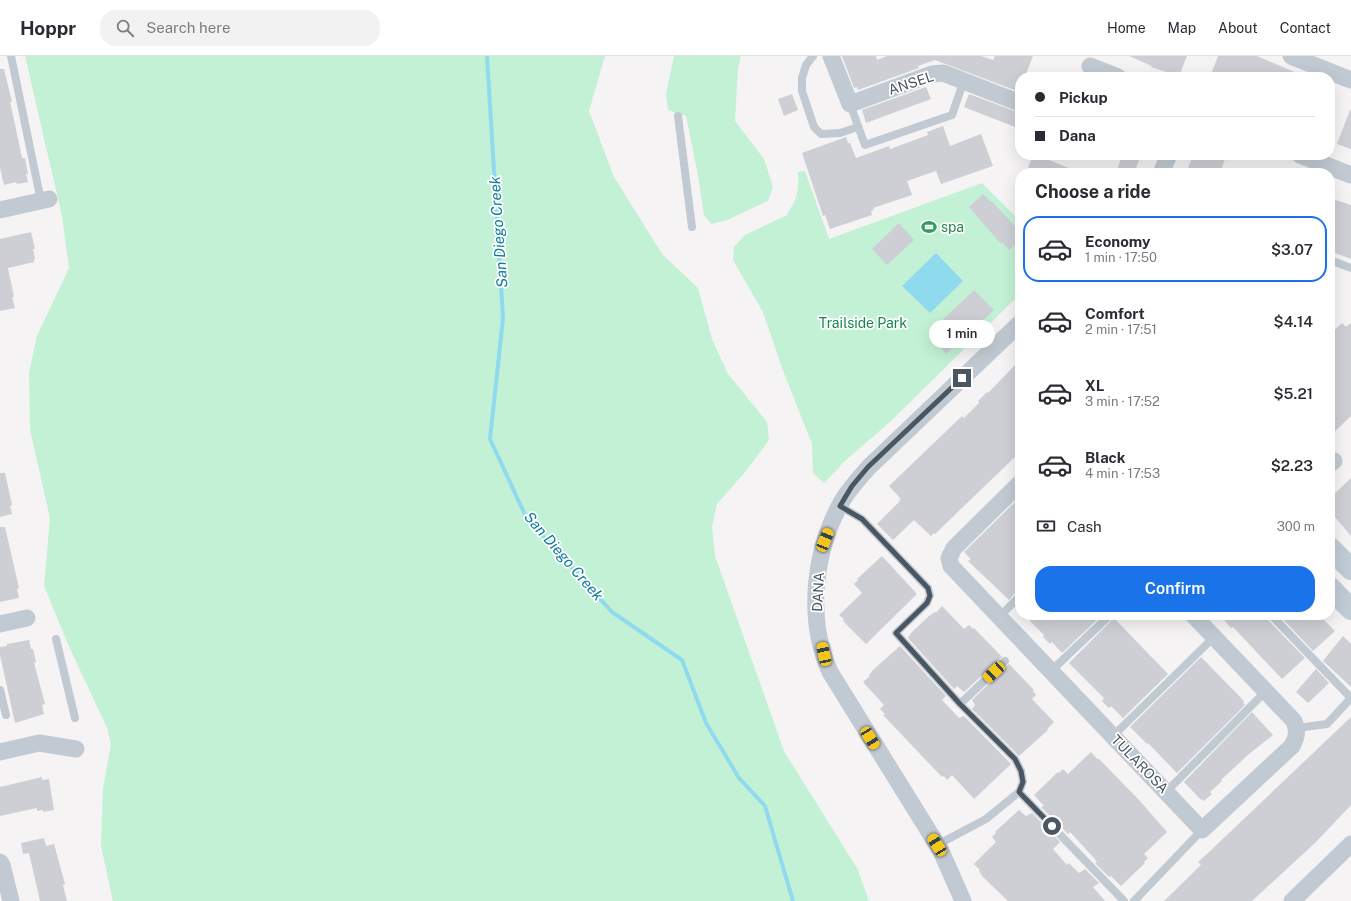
<!DOCTYPE html>
<html lang="en">
<head>
<meta charset="utf-8">
<style>
	:root { --surface:#fff; --page:#f2f2f3; --text:#2b2b33; --muted:#7c7c81; --line:#e1e1e2; --accent:#1a73e8 }
	body { margin:0; font-family:"Public Sans",sans-serif; background:var(--page); color:var(--text); height:100vh; display:flex; flex-direction:column; font-size:15px; white-space:nowrap }
	* { box-sizing:border-box; margin:0 }
	p { font-size:13px; color:var(--muted) }
	.icon { flex:none; width:22px; height:22px; fill:none; stroke:currentColor; stroke-width:2; stroke-linecap:round; stroke-linejoin:round }
	.map { position:relative; flex:1; overflow:hidden }
	.panel { position:absolute; left:1015px; top:112px; width:320px; height:452px; display:flex; flex-direction:column; background:var(--surface); border-radius:16px; box-shadow:0 4px 16px #0002 }
	.panel>* { flex:none }
	.top-card { position:absolute; left:1015px; top:16px; width:320px; height:88px; border-radius:16px; box-shadow:0 4px 16px #0002; display:grid; align-content:center; height:88px; padding:0 20px; background:var(--surface) }
	.end { position:absolute; width:18px; height:18px; margin:-9px; border:5px solid #4a5661; background:#fff; box-shadow:0 0 0 2px #fff }
	.from { border-radius:50% }
	.bubble { position:absolute; height:28px; border-radius:14px; background:var(--surface); box-shadow:0 4px 16px #0002; font-size:13px; font-weight:600; line-height:28px; text-align:center }
	.car { position:absolute; width:12px; height:24px; margin:-12px -6px; border-radius:5px; box-shadow:0 0 3px 1px #0007; background:linear-gradient(#f5c518 24%,#345 0 40%,#f5c518 0 76%,#345 0 86%,#f5c518 0) }
	.top-card b { display:flex; align-items:center; gap:14px; height:38px; font-size:15px }
	.top-card b+b { border-top:1px solid var(--line) }
	.top-card i { width:10px; height:10px; background:var(--text) }
	ul { padding:0; list-style:none }
	li { display:flex; align-items:center; gap:12px; height:66px; margin:0 8px 6px; padding:0 12px; border:2px solid transparent; border-radius:16px }
	li div { flex:1 }
	li b { display:block; font-size:15px }
	li em { font-style:normal; font-weight:600 }
	li.selected { border-color:var(--accent) }
	li>.icon { width:36px; height:36px; stroke-width:1.5 }
	h2 { padding:0 20px; font-size:18px; line-height:48px }
	.pay { display:flex; align-items:center; gap:10px; height:44px; padding:0 20px; font-size:15px }
	.pay p { margin-inline-start:auto }
	.button { display:flex; gap:8px; margin-top:auto; padding:8px 20px }
	.button a { flex:1; height:46px; border-radius:16px; background:var(--accent); color:#fff; font-size:16px; font-weight:600; line-height:46px; text-align:center }
	header { display:flex; align-items:center; gap:24px; box-sizing:border-box; height:56px; padding:0 20px; background:var(--surface); border-bottom:1px solid var(--line) }
	header strong { font-size:19px }
	nav { display:flex; gap:22px; margin-inline-start:auto; font-size:14px }
	.search { width:280px; height:36px; background:var(--page); display:flex; align-items:center; gap:10px; box-sizing:border-box; padding:0 14px; border-radius:16px; color:var(--muted); font-size:15px }
	.map>svg:first-child { display:block }
</style>
</head>
<body>
<header>
<strong>Hoppr</strong>
<div class="search"><svg class="icon" aria-label="search" viewBox="0 0 24 24"><circle cx="10" cy="10" r="6"/><path d="M15 15l6 6"/></svg>Search here</div>
<nav><a>Home</a><a>Map</a><a>About</a><a>Contact</a></nav>
</header>
<div class="map">
<svg width="1351" height="845" viewBox="0 0 1351 845">
	<rect width="100%" height="100%" fill="#f5f3f3"/>
	<g fill="#c3f1d5">
		<polygon points="25,0 605,0 589,55 614,121 662,198 698,232 712,283 728,318 767,366 769,384 746,415 717,448 712,471 715,500 784,695 858,814 869,845 113,845 101,790 103,732 111,688 107,672 68,588 44,530 50,462 30,374 29,317 37,280 69,212 62,160"/>
		<polygon points="674,0 741,0 738,12 735,65 764,103 773,131 768,145 727,164 711,168 704,159 697,114 686,60 668,54 666,38"/>
		<polygon points="805,115 829,183 982,127 1020,165 1020,238 891,365 846,404 824,427 813,417 812,388 782,312 763,256 733,204 734,191 745,179 787,159 796,142 798,132 798,116"/>
	</g>
	<polygon fill="#90daee" points="936,197 963,225 930,257 902,230"/>
	<g fill="none" stroke-linecap="round" stroke-linejoin="round">
		<polyline stroke="#90daee" stroke-width="4" points="487,0 503,262 490,383 526,461 612,556 682,604 706,667 739,722 765,750 793,845"/>
	</g>
	<g fill="#cdcfd5">
		<polygon points="842,0 876,0 877,4 887,0 981,0 993,4 995,0 1033,0 1025,21 1020,21 1020,28 1017,35 935,4 918,10 919,12 858,34 857,31 854,32"/>
		<polygon points="1129,0 1187,0 1179,20 1151,11 1152,10"/>
		<polygon points="1218,0 1257,0 1306,21 1210,21"/>
		<polygon points="0,13 4,13 12,46 10,46 16,73 22,102 25,102 28,118 26,118 28,126 17,128 16,126 4,129 0,112"/>
		<polygon points="926,31 931,43 866,67 862,54"/>
		<polygon points="792,38 798,54 784,60 778,43"/>
		<polygon points="969,38 1020,57 1015,71 964,51"/>
		<polygon points="1350,54 1351,54 1351,93 1337,88"/>
		<polygon points="943,70 950,90 981,78 993,110 941,128 936,115 907,125 912,139 873,152 874,154 871,155 872,159 830,173 825,159 823,160 802,97 846,81 848,87 850,87 856,102 889,90 890,93 928,79 927,76"/>
		<polygon points="1033,99 1051,99 1049,104 1081,117 1026,117"/>
		<polygon points="1122,99 1141,99 1134,117 1116,117"/>
		<polygon points="1193,99 1217,99 1225,103 1220,117 1186,117"/>
		<polygon points="983,138 991,146 992,145 1020,176 1020,184 1009,194 1002,186 1001,188 969,151"/>
		<polygon points="1330,142 1351,149 1351,203 1330,195"/>
		<polygon points="899,167 914,184 887,209 872,193"/>
		<polygon points="31,176 35,193 33,193 35,203 34,203 34,206 8,212 14,241 12,241 15,252 0,255 0,183"/>
		<polygon points="974,234 994,254 946,298 929,279 935,273 934,272"/>
		<polygon points="1342,267 1346,271 1351,267 1351,360 1330,380 1330,278"/>
		<polygon points="1020,304 1020,396 935,478 934,477 931,480 914,464 893,484 877,468 900,445 899,444 901,443 889,430 962,360 964,362 979,347 978,345 987,336 988,337"/>
		<polygon points="0,417 5,417 12,449 10,450 12,458 0,461"/>
		<polygon points="1351,422 1351,480 1330,455 1330,442"/>
		<polygon points="1020,441 1020,535 1016,536 1009,544 968,505 971,503 964,496"/>
		<polygon points="0,471 5,471 19,532 17,533 19,542 0,546"/>
		<polygon points="882,500 917,538 866,588 845,567 843,564 844,563 839,559 862,537 854,528 858,524 857,523"/>
		<polygon points="942,550 964,573 969,569 973,573 974,572 1002,601 964,636 957,630 954,633 908,582 911,577 929,560 935,556 936,557"/>
		<polygon points="1024,559 1102,559 1062,597 1052,586 1050,588 1043,581 1044,579"/>
		<polygon points="1221,559 1266,559 1267,563 1305,602 1282,623 1233,571 1231,572 1224,564 1225,563"/>
		<polygon points="1279,559 1319,559 1335,575 1313,595"/>
		<polygon points="1114,562 1168,618 1123,662 1111,650 1109,652 1102,645 1104,642 1069,607"/>
		<polygon points="1343,580 1351,588 1351,631 1323,605"/>
		<polygon points="29,584 31,593 33,593 36,606 34,607 45,648 42,649 44,658 15,667 0,599 0,591 7,590 7,588"/>
		<polygon points="900,590 946,640 942,644 959,662 964,660 1011,708 974,743 952,719 947,724 944,720 942,721 922,700 883,659 885,658 880,653 884,649 863,626 870,620 869,619 873,614"/>
		<polygon points="1201,601 1244,645 1243,646 1245,649 1177,717 1148,687 1147,688 1130,671"/>
		<polygon points="1009,608 1034,634 1033,635 1036,639 1032,643 1054,666 1047,673 1048,674 1019,700 972,653 975,649 972,644"/>
		<polygon points="1316,613 1329,627 1308,647 1296,636"/>
		<polygon points="1252,656 1273,679 1249,698 1221,724 1222,725 1210,736 1212,738 1204,745 1202,743 1201,744 1184,726"/>
		<polygon points="1351,661 1351,749 1316,786 1252,845 1164,845 1201,809 1198,806 1208,797"/>
		<polygon points="1091,696 1097,703 1098,702 1139,744 1167,776 1144,798 1148,802 1144,806 1145,807 1121,830 1111,820 1109,821 1095,807 1097,806 1094,802 1070,776 1068,778 1041,751 1044,750 1034,739 1058,716 1059,717 1063,713 1068,718"/>
		<polygon points="42,721 42,724 49,723 54,754 43,756 43,754 37,755 37,752 0,760 0,731"/>
		<polygon points="1019,754 1026,760 1032,757 1060,786 1053,793 1067,809 1069,807 1079,817 1085,813 1099,827 1093,831 1105,845 1008,845 983,821 979,815 980,814 974,808 996,786 992,781 996,777 995,776 998,773"/>
		<polygon points="44,782 46,790 54,788 65,828 63,829 67,845 40,845 29,797 23,798 21,787"/>
	</g>
	<g fill="none" stroke-linecap="round" stroke-linejoin="round">
		<g stroke="#c1cad2" stroke-width="8">
			<polyline points="11,0 41,145"/>
			<polyline points="813,0 806,9 802,22 802,35 814,71 821,78 840,77 858,71"/>
			<polyline points="850,48 865,89 952,59 964,24"/>
			<polyline points="678,60 692,171"/>
			<polyline points="1330,204 1351,212"/>
			<polyline points="840,450 862,463 928,532 930,539 927,547 896,577 960,648"/>
			<polyline points="1271,559 1351,642 1327,668 1297,672"/>
			<polyline points="999,561 1020,540"/>
			<polyline points="56,583 75,662"/>
			<polyline points="1051,615 1110,559"/>
			<polyline points="0,634 6,659"/>
			<polyline points="1113,680 1214,581"/>
			<polyline points="1019,736 1124,845"/>
			<polyline points="1166,736 1266,635"/>
			<polyline points="937,789 986,763 1019,736 1023,726 1021,715 1015,703 960,648 1005,605"/>
			<polyline points="1134,845 1202,774"/>
		</g>
		<g stroke="#c1cad2" stroke-width="17">
			<polyline points="831,0 850,48 932,18 943,17 1020,47"/>
			<polyline points="1291,0 1351,24"/>
			<polyline points="1090,10 1118,21"/>
			<polyline points="1300,99 1351,119"/>
			<polyline points="1161,117 1169,99"/>
			<polyline points="0,154 49,143"/>
			<polyline points="1330,408 1334,405"/>
			<path d="M 1020,427 L 954,492 L 949,502 L 951,510 L 1202,774 L 1292,690 C 1297,681 1298,675 1294,665 L 1193,559"/>
			<polyline points="0,568 27,562"/>
			<polyline points="0,696 39,687 76,693"/>
			<polyline points="0,806 2,809 11,845"/>
			<path d="M 963,845 L 941,795 L 830,616 C 806,562 814,495 842,445 C 850,432 859,422 869,411 L 1020,267"/>
			<polyline points="1292,845 1351,788"/>
		</g>
		<g stroke="#c1cbd6" stroke-width="22">
			<polyline points="1330,492 1351,513"/>
			<polyline points="1330,532 1351,553"/>
		</g>
	</g>
	<g fill="none" stroke-linecap="round" stroke-linejoin="round">
		<polyline stroke="#4a5661" stroke-width="5" points="962,322 868,411 852,430 840,450 862,463 928,532 930,540 927,547 896,577 960,648 1015,703 1021,715 1023,726 1019,736 1052,770"/>
	</g>
	<defs>
		<g id="stadium-bare" transform="scale(1.2)"><path d="M0-5a6.5 5 0 1 0 0 10a6.5 5 0 1 0 0-10ZM-3.5-1.8h7v3.6h-7Z" fill="#2e9e5b" stroke="#fff" stroke-width="2.5" paint-order="stroke"/></g>
	</defs>
	<g fill-rule="evenodd">
		<use href="#stadium-bare" x="929" y="171"/>
	</g>
	<g text-anchor="middle" dominant-baseline="central" stroke-width="3.5" stroke-linejoin="round" paint-order="stroke">
		<g font-size="14" fill="#4a5661" stroke="#fff">
			<text transform="translate(911 27) rotate(-18)">ANSEL</text>
			<text transform="translate(818 536) rotate(-87)">DANA</text>
			<text transform="translate(1140 708) rotate(46)">TULAROSA</text>
		</g>
		<g font-size="14" fill="#27864d" stroke="#fff" text-anchor="start">
			<text x="941" y="171">spa</text>
		</g>
		<g font-size="14" fill="#17864f" stroke="#fff">
			<text x="863" y="267">Trailside Park</text>
		</g>
		<g font-size="15" font-style="italic" fill="#0c7c9b" stroke="#fff">
			<text transform="translate(498 176) rotate(-94)">San Diego Creek</text>
			<text transform="translate(564 500) rotate(49)">San Diego Creek</text>
		</g>
	</g>
</svg>
<i class="end from" style="left:1052px;top:770px"></i>
<i class="end" style="left:962px;top:322px"></i>
<div class="bubble" style="left:929px;top:264px;width:66px">1 min</div>
<i class="car" style="left:825px;top:484px;rotate:22deg"></i>
<i class="car" style="left:824px;top:598px;rotate:348deg"></i>
<i class="car" style="left:994px;top:616px;rotate:227deg"></i>
<i class="car" style="left:870px;top:682px;rotate:148deg"></i>
<i class="car" style="left:937px;top:789px;rotate:328deg"></i>
<div class="top-card">
<b><i class="from"></i>Pickup</b>
<b><i></i>Dana</b>
</div>
<section class="panel">
<h2>Choose a ride</h2>
<ul>
<li class="selected"><svg class="icon" aria-label="car" viewBox="0 0 24 24"><path d="M5 17H2v-5l4-1 3-4h7l3 4 3 1v5h-3M9 17h6M6 11h13"/><circle cx="7" cy="17" r="2"/><circle cx="17" cy="17" r="2"/></svg><div><b>Economy</b><p>1 min · 17:50</p></div><em>$3.07</em></li>
<li><svg class="icon" aria-label="car" viewBox="0 0 24 24"><path d="M5 17H2v-5l4-1 3-4h7l3 4 3 1v5h-3M9 17h6M6 11h13"/><circle cx="7" cy="17" r="2"/><circle cx="17" cy="17" r="2"/></svg><div><b>Comfort</b><p>2 min · 17:51</p></div><em>$4.14</em></li>
<li><svg class="icon" aria-label="car" viewBox="0 0 24 24"><path d="M5 17H2v-5l4-1 3-4h7l3 4 3 1v5h-3M9 17h6M6 11h13"/><circle cx="7" cy="17" r="2"/><circle cx="17" cy="17" r="2"/></svg><div><b>XL</b><p>3 min · 17:52</p></div><em>$5.21</em></li>
<li><svg class="icon" aria-label="car" viewBox="0 0 24 24"><path d="M5 17H2v-5l4-1 3-4h7l3 4 3 1v5h-3M9 17h6M6 11h13"/><circle cx="7" cy="17" r="2"/><circle cx="17" cy="17" r="2"/></svg><div><b>Black</b><p>4 min · 17:53</p></div><em>$2.23</em></li>
</ul>
<div class="pay"><svg class="icon" aria-label="cash" viewBox="0 0 24 24"><path d="M3 7h18v10H3z"/><circle cx="12" cy="12" r="2"/></svg>Cash<p>300 m</p></div>
<div class="button"><a>Confirm</a></div>
</section>
</div>
</body>
</html>
